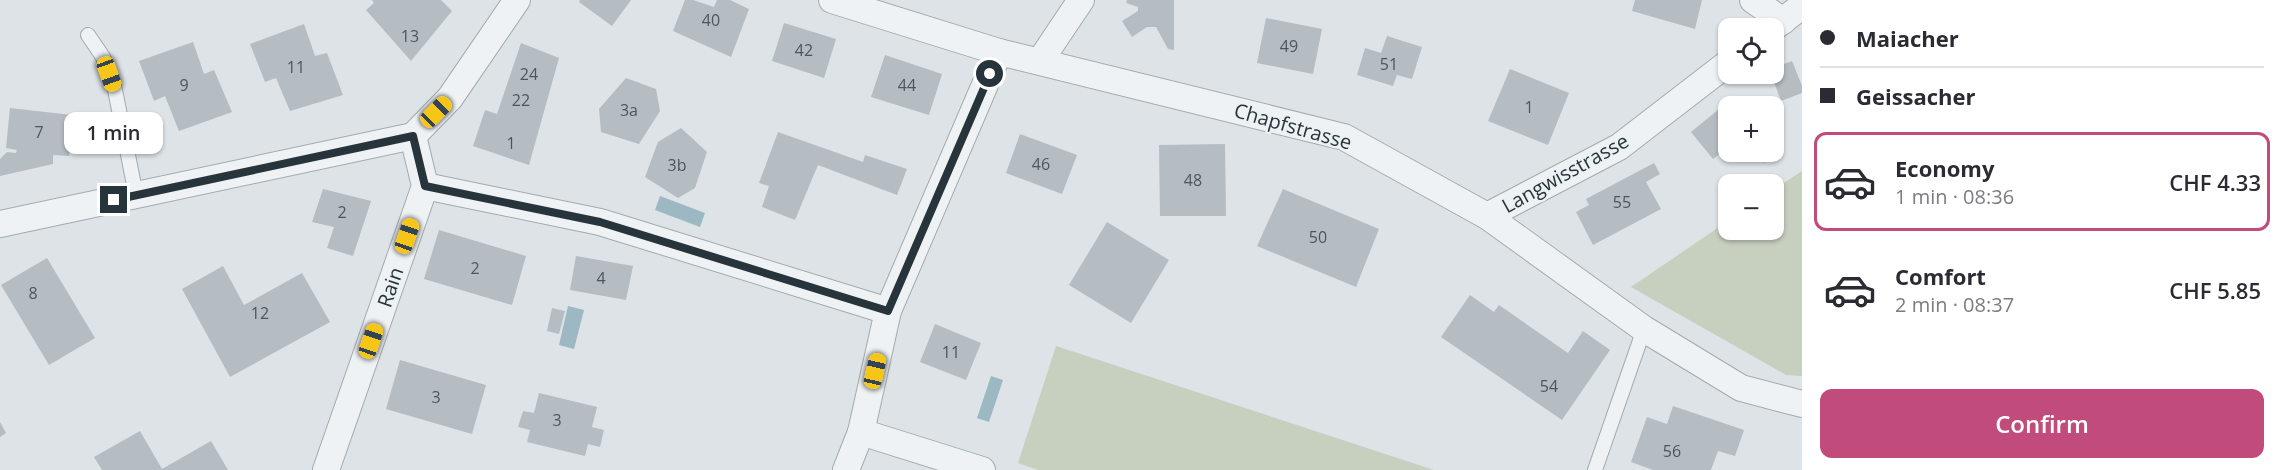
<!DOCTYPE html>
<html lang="en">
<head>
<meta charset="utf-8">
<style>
	:root { --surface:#fff; --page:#f2f2f3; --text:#2b2b33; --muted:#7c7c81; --line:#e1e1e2; --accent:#c14c7b }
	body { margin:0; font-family:"Open Sans",sans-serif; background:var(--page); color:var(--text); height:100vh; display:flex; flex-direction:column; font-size:22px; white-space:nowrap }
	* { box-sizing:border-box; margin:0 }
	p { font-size:20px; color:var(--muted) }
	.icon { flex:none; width:33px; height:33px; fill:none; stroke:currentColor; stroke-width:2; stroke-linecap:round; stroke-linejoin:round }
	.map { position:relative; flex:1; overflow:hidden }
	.side { display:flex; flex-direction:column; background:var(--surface); width:480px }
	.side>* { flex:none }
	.hud { display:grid; align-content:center; height:132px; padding:0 18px; background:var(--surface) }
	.buttons { position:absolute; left:1718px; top:18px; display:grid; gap:12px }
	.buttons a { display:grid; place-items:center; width:66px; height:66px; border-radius:12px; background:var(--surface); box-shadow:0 2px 4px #0004; font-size:30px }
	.end { position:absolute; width:27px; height:27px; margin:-14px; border:8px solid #28343b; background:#fff; box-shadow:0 0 0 3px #fff }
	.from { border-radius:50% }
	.bubble { position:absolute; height:42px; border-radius:12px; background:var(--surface); box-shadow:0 2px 4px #0004; font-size:20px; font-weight:600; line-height:42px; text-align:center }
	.car { position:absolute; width:18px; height:36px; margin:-18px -9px; border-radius:8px; box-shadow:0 0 4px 2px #0007; background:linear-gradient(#f5c518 24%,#345 0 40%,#f5c518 0 76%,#345 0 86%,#f5c518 0) }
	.hud b { display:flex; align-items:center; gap:21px; height:57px; font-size:22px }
	.hud b+b { border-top:2px solid var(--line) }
	.hud i { width:15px; height:15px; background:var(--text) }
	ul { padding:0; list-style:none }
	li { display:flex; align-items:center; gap:18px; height:99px; margin:0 12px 9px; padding:0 6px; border:3px solid transparent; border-radius:12px }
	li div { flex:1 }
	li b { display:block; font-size:22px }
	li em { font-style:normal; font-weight:600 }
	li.active { border-color:var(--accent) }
	li>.icon { width:54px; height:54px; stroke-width:1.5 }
	.cta { display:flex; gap:12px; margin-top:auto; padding:12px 18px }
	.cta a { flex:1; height:69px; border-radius:12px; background:var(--accent); color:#fff; font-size:24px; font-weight:600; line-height:69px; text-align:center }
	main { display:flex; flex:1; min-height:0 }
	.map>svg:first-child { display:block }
</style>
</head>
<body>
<main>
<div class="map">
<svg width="1802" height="470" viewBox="0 0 1802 470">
	<rect width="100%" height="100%" fill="#dde3e6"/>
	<g fill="#c7cfbf">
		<polygon points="1802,171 1802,376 1786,375 1631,287 1728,221 1728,230 1773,230 1773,190"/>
		<polygon points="1056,346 1434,470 1038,470 1018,463"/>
	</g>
	<g fill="#9bb8c3">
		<polygon points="660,196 705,213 700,227 655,210"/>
		<polygon points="568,306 584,310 574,349 559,345"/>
		<polygon points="991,376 1003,380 989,422 977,418"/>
	</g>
	<g fill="#b5bdc2">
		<polygon points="372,0 441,0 452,11 411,61 366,10 374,3"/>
		<polygon points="580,0 631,0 612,26 579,2"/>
		<polygon points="685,0 693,0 714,7 717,0 730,0 749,9 731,57 673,31"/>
		<polygon points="1127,0 1174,0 1174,50 1168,49 1156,27 1147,27 1132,37 1122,21 1138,11 1138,7 1126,3"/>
		<polygon points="1635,0 1702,0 1695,29 1632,11"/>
		<polygon points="1266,18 1322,29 1313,74 1257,63"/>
		<polygon points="784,23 836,39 824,78 772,61"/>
		<polygon points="304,24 315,56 327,53 343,95 290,111 276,78 265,82 250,44"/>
		<polygon points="1387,36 1422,47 1412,79 1397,75 1393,86 1357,75 1365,48 1381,53"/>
		<polygon points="193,42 204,74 214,70 232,112 179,131 165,96 154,101 139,61"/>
		<polygon points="521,43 559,58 529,165 473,146 485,110 497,114"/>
		<polygon points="885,55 942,74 929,115 871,97"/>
		<polygon points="1792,61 1802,86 1802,93 1781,101 1771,74 1773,74 1773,68"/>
		<polygon points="1510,69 1569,93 1548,145 1488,121"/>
		<polygon points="626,78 656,89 660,111 639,144 601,132 599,109"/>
		<polygon points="1724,105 1728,110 1728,148 1713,159 1691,132"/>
		<polygon points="10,108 72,115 69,156 53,155 53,164 0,176 0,159 7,152 16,153 17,150 6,148"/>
		<polygon points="681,128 707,152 695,188 678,198 645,177 658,142"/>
		<polygon points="778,132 863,162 865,155 907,169 897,195 818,165 795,220 762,207 769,186 759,183"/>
		<polygon points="1020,134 1077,155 1062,194 1006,173"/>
		<polygon points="1225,144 1226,216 1160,216 1159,145"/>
		<polygon points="1748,152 1772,152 1764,163"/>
		<polygon points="1654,163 1660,174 1646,182 1661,209 1593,245 1576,212 1589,205 1586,199"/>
		<polygon points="323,189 371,201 353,256 327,248 334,227 312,222"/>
		<polygon points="1283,189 1379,229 1356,287 1257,246"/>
		<polygon points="1107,222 1169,260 1131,323 1069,285"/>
		<polygon points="439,230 526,256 512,305 424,279"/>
		<polygon points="576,256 633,266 626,300 570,290"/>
		<polygon points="47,258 95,338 49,365 1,285"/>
		<polygon points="223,266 244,305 302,273 330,322 230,377 182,289"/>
		<polygon points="1470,295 1494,312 1499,305 1568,353 1583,331 1610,350 1562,420 1441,337"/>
		<polygon points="552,308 565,311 559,334 547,331"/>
		<polygon points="935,324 981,343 966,380 920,362"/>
		<polygon points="400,360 486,385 472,434 386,409"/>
		<polygon points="539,393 597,407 592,427 604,430 600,447 588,444 585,456 527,442 530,430 518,427 523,411 534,413"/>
		<polygon points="1673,406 1744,430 1735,456 1718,451 1711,470 1653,470 1631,462 1647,417 1667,424"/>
		<polygon points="0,422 6,433 0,437"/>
		<polygon points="140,431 162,469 211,441 228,470 102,470 94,457"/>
	</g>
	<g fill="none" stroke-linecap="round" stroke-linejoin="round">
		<g stroke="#a3abaf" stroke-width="16">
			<g id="lane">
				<polyline points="88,35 103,57 115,90 136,195"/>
				<polyline points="1595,470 1644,329"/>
			</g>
		</g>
		<g stroke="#a3abaf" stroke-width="28">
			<g id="street">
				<polyline points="832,0 999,52 1344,137 1487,216 1644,329 1741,388 1802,404"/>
				<polyline points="1753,0 1783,21"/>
				<polyline points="1773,28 1802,6"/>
				<polyline points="1040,61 1081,0"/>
				<polyline points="425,186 600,222 888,311"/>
				<polyline points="1487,216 1619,147 1728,63"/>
				<polyline points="0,224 413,136 450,98 517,0"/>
				<polyline points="861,432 982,470"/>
				<polyline points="326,470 425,186 413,136"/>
				<polyline points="846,470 861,432 888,311 999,52"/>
			</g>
		</g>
		<use href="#lane" stroke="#eff2f4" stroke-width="14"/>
		<use href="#street" stroke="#eff2f4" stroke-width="26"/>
	</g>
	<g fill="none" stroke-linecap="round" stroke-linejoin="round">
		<polyline stroke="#28343b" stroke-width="8" points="114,200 413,136 425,186 600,222 888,311 990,74"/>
	</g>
	<g text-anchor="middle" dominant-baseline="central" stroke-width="4.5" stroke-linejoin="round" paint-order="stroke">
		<g font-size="16" fill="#4b565d">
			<text x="711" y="20">40</text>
			<text x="410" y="36">13</text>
			<text x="1289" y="46">49</text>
			<text x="804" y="50">42</text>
			<text x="1389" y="64">51</text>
			<text x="296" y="67">11</text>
			<text x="529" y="74">24</text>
			<text x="184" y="85">9</text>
			<text x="907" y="85">44</text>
			<text x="521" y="100">22</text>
			<text x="1529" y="107">1</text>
			<text x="629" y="110">3a</text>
			<text x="39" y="132">7</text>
			<text x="511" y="143">1</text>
			<text x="1041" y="164">46</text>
			<text x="677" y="165">3b</text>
			<text x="1193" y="180">48</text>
			<text x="1622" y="202">55</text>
			<text x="342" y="212">2</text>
			<text x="1318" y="237">50</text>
			<text x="475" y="268">2</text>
			<text x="601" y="278">4</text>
			<text x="33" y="293">8</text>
			<text x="260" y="313">12</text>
			<text x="951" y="352">11</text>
			<text x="1549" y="386">54</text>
			<text x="436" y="397">3</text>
			<text x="557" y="420">3</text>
			<text x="1672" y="451">56</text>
		</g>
		<g font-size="20" fill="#28343b" stroke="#ecf1f4">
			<text transform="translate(1293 126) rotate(16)">Chapfstrasse</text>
			<text transform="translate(1565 173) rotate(-29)">Langwisstrasse</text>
			<text transform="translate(390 287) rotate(-71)">Rain</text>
		</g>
	</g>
</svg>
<div class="buttons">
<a><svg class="icon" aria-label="locate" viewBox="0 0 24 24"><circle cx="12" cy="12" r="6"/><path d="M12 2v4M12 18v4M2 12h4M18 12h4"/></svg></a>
<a>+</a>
<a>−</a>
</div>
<i class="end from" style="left:990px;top:74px"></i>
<i class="end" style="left:114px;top:200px"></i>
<div class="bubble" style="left:64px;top:112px;width:99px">1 min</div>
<i class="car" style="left:109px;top:74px;rotate:160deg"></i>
<i class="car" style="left:436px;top:112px;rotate:45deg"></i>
<i class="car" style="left:407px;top:236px;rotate:19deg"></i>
<i class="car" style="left:371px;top:341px;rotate:19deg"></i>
<i class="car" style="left:875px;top:371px;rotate:13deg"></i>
</div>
<section class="side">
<div class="hud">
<b><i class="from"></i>Maiacher</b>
<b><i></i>Geissacher</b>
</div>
<ul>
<li class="active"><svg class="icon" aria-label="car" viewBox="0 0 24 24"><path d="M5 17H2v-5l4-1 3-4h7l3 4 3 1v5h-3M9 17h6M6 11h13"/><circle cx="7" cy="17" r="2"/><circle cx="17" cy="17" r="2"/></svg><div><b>Economy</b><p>1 min · 08:36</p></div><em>CHF 4.33</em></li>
<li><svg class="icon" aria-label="car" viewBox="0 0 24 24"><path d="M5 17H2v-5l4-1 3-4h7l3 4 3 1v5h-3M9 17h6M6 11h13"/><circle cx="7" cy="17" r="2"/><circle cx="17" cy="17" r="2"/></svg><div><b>Comfort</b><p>2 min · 08:37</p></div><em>CHF 5.85</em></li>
</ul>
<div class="cta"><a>Confirm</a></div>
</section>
</main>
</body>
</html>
